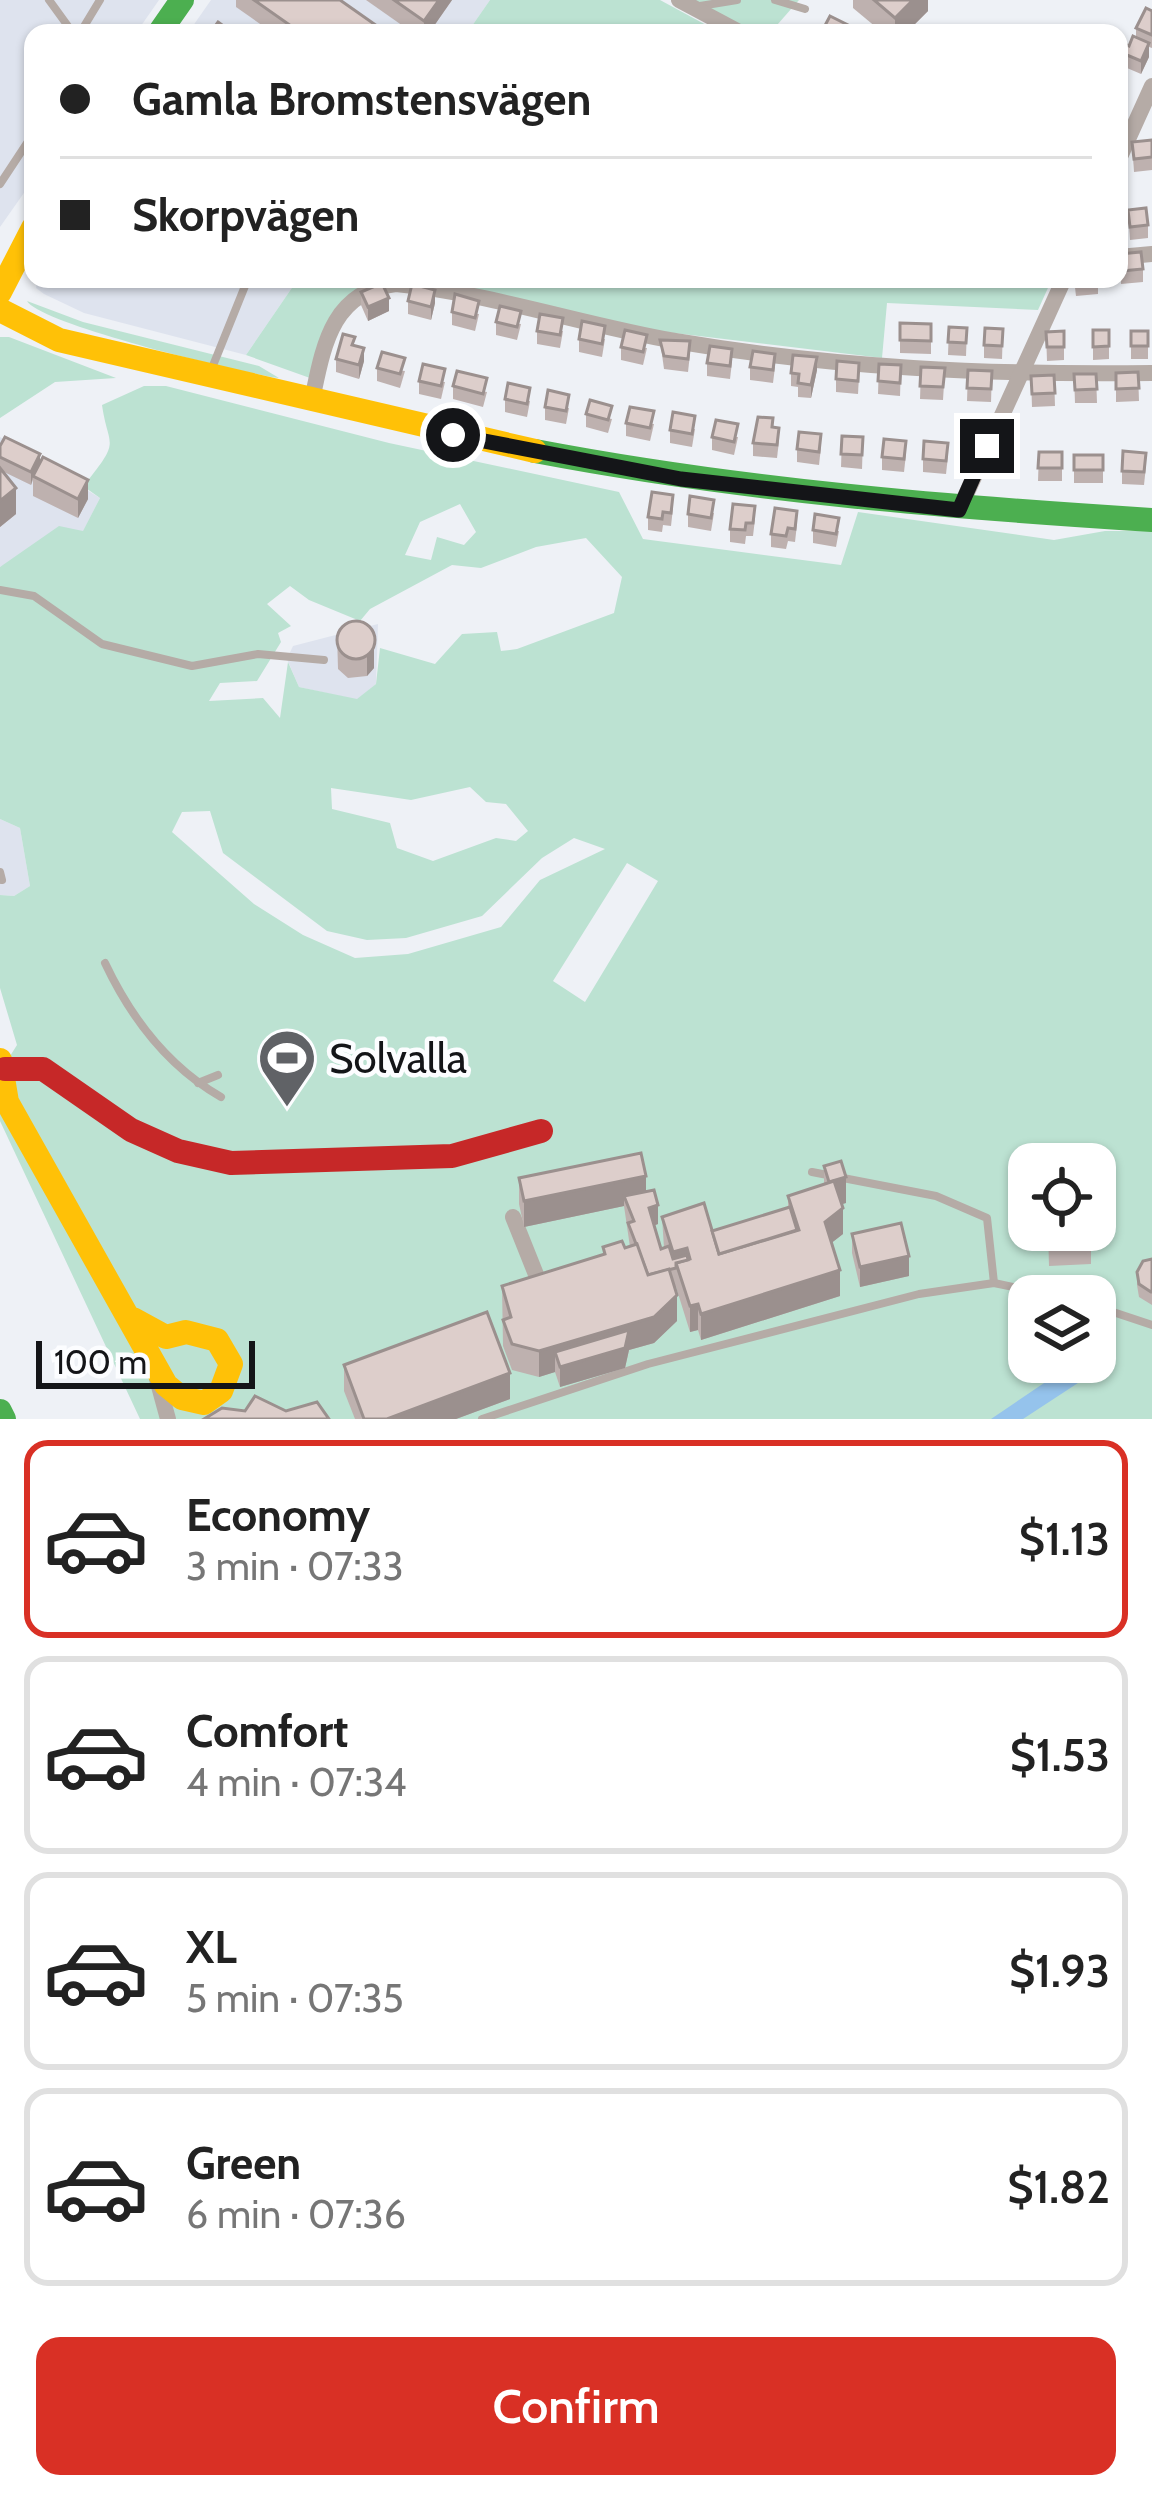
<!DOCTYPE html>
<html lang="en">
<head>
<meta charset="utf-8">
<style>
	:root { --surface:#fff; --page:#f6f6f6; --text:#222; --muted:#767676; --line:#e0e0e0; --accent:#d93025 }
	body { margin:0; font-family:Cabin,sans-serif; background:var(--page); color:var(--text); height:100vh; display:flex; flex-direction:column; font-size:45px; white-space:nowrap }
	* { box-sizing:border-box; margin:0 }
	p { font-size:39px; color:var(--muted) }
	.icon { flex:none; width:66px; height:66px; fill:none; stroke:currentColor; stroke-width:2; stroke-linecap:round; stroke-linejoin:round }
	.map { position:relative; height:1419px; overflow:hidden }
	.sheet { display:flex; flex-direction:column; background:var(--surface); flex:1 }
	.sheet>* { flex:none }
	.top-card { position:absolute; left:24px; top:24px; width:1104px; height:264px; border-radius:24px; box-shadow:0 3px 9px #0004; display:grid; align-content:center; height:264px; padding:0 36px; background:var(--surface) }
	.controls { position:absolute; left:1008px; top:1143px; display:grid; gap:24px }
	.controls a { display:grid; place-items:center; width:108px; height:108px; border-radius:24px; background:var(--surface); box-shadow:0 3px 9px #0004; font-size:60px }
	.scale { position:absolute; left:36px; bottom:30px; width:219px; box-sizing:border-box; padding-left:12px; border:6px solid #141518; border-top:0; font-size:33px; line-height:42px; white-space:nowrap; color:#141518; -webkit-text-stroke:9px #fcfdff; paint-order:stroke }
	.end { position:absolute; width:54px; height:54px; margin:-27px; border:15px solid #141518; background:#fff; box-shadow:0 0 0 6px #fff }
	.from { border-radius:50% }
	.top-card b { display:flex; align-items:center; gap:42px; height:114px; font-size:45px }
	.top-card b+b { border-top:3px solid var(--line) }
	.top-card i { width:30px; height:30px; background:var(--text) }
	ul { padding:21px 0 0; list-style:none }
	li { display:flex; align-items:center; gap:36px; height:198px; margin:0 24px 18px; padding:0 12px; border:6px solid var(--line); border-radius:24px }
	li div { flex:1 }
	li b { display:block; font-size:45px }
	li em { font-style:normal; font-weight:600 }
	li.on { border-color:var(--accent) }
	li>.icon { width:108px; height:108px; stroke-width:1.5 }
	.cta { display:flex; gap:24px; margin-top:auto; padding:24px 36px }
	.cta a { flex:1; height:138px; border-radius:24px; background:var(--accent); color:#fff; font-size:48px; font-weight:600; line-height:138px; text-align:center }
	.map>svg:first-child { display:block }
</style>
</head>
<body>
<div class="map">
<svg width="1152" height="1419" viewBox="0 0 1152 1419">
	<rect width="100%" height="100%" fill="#eef1f6"/>
	<g fill="#dee3ee">
		<polygon points="0,0 159,0 136,33 33,33 33,180 0,227"/>
		<polygon points="211,0 490,0 467,33 188,33"/>
		<polygon points="38,279 298,279 246,355 84,313 44,294 36,288"/>
		<polygon points="0,437 100,498 83,532 0,567"/>
		<polygon points="378,624 376,684 357,700 299,687 287,659 293,646"/>
		<polygon points="0,819 20,828 30,886 14,896 0,895"/>
	</g>
	<g fill="#bce2d2" fill-rule="evenodd">
		<polygon points="490,0 660,0 721,33 467,33"/>
		<polygon points="685,0 799,0 770,33 745,33"/>
		<polygon points="298,279 391,279 359,288 310,378 246,355"/>
		<polygon points="408,279 1052,279 1038,310 887,303 882,358 657,331"/>
		<path d="M 27,301 L 83,322 L 259,366 L 279,378 C 241,373 40,324 27,301 Z"/>
		<polygon points="0,337 9,337 116,378 55,382 0,418"/>
		<path d="M 144,386 L 166,386 L 389,443 L 619,492 L 643,539 L 841,565 L 858,512 L 1054,540 L 1105,531 L 1152,531 L 1152,1419 L 140,1419 L 0,1121 L 0,1072 L 17,1045 L 0,988 L 0,895 L 14,896 L 30,886 L 20,828 L 0,819 L 0,567 L 59,526 L 83,531 L 100,498 L 73,479 L 89,479 C 121,439 108,447 102,405 ZM 460,504 L 476,532 L 464,545 L 437,537 L 431,560 L 405,555 L 420,522 ZM 586,538 L 622,577 L 614,613 L 517,649 L 501,651 L 497,632 L 462,634 L 435,664 L 380,648 L 376,684 L 357,699 L 299,687 L 288,662 L 280,718 L 263,698 L 209,701 L 220,683 L 257,681 L 281,642 L 278,633 L 291,626 L 267,604 L 290,586 L 309,600 L 360,621 L 370,609 L 452,565 L 481,568 L 536,547 ZM 470,787 L 486,802 L 506,804 L 528,831 L 516,841 L 496,838 L 433,861 L 397,848 L 390,823 L 332,809 L 331,788 L 411,800 ZM 210,811 L 223,853 L 327,931 L 367,940 L 406,938 L 482,916 L 542,858 L 574,838 L 605,849 L 540,880 L 501,927 L 408,954 L 355,958 L 303,935 L 254,904 L 172,832 L 182,812 ZM 627,863 L 658,881 L 585,1002 L 553,981 ZM 1029,1164 L 1095,1164 L 1095,1230 L 1029,1230 ZM 1029,1296 L 1095,1296 L 1095,1362 L 1029,1362 Z"/>
	</g>
	<polygon fill="#95c3ec" points="1059,1368 1078,1383 1023,1419 991,1419 1050,1379 1047,1372"/>
	<g fill="none" stroke-linecap="round" stroke-linejoin="round">
		<g stroke="#b5aba6" stroke-width="8">
			<polyline points="49,0 73,33"/>
			<polyline points="775,0 805,9"/>
			<polyline points="700,6 737,0"/>
			<polyline points="80,33 100,0"/>
			<polyline points="0,184 33,134"/>
			<polyline points="210,373 245,286 235,279"/>
			<polyline points="0,590 34,596 102,644 192,666 258,654 324,660"/>
			<polyline points="0,872 2,880"/>
			<path d="M 105,963 C 131,1018 167,1066 221,1097"/>
			<polyline points="198,1083 218,1075"/>
			<polyline points="812,1172 936,1196 987,1218 994,1283"/>
			<polyline points="1095,1306 1152,1325"/>
			<polyline points="482,1419 648,1364 919,1294 994,1283 1056,1296"/>
		</g>
		<g stroke="#b5aba6" stroke-width="16">
			<polyline points="679,0 741,33"/>
			<polyline points="1119,159 1152,86"/>
			<polyline points="1119,257 1152,254"/>
			<path d="M 312,400 C 323,348 331,291 396,284 C 489,293 583,325 675,341 C 834,368 992,375 1152,373"/>
			<polyline points="959,510 1064,279"/>
			<polyline points="513,1217 543,1292"/>
			<polyline points="157,1379 168,1419"/>
		</g>
		<g stroke="#4caf50" stroke-width="24">
			<polyline points="159,33 182,0"/>
			<path d="M 535,451 C 740,490 944,507 1152,520"/>
			<polyline points="0,1411 4,1419"/>
		</g>
		<g stroke="#ffc107" stroke-width="24">
			<polyline points="0,292 33,228"/>
			<polyline points="0,310 59,340 535,451"/>
			<polyline points="0,1060 7,1102 166,1385 182,1398 204,1403 221,1391 231,1364 217,1340 186,1332 166,1337 133,1319"/>
		</g>
		<polyline stroke="#c62828" stroke-width="24" points="5,1069 43,1069 131,1130 178,1151 231,1163 452,1156 541,1131"/>
	</g>
	<g fill="#beb1af">
		<polygon points="236,0 340,0 387,33 273,33 236,7"/>
		<polygon points="366,0 452,0 429,33 413,33"/>
		<polygon points="853,0 928,0 928,11 906,33 883,33 853,8"/>
		<polygon points="1152,11 1152,48 1149,47 1149,57 1141,74 1127,68 1125,73 1119,70 1119,41 1129,46 1136,38 1136,28"/>
		<polygon points="1152,140 1152,170 1134,172 1132,142"/>
		<polygon points="1128,210 1148,225 1148,238 1130,240"/>
		<polygon points="1119,254 1143,269 1143,282 1121,284"/>
		<polygon points="1074,279 1098,279 1098,294 1076,296"/>
		<polygon points="361,292 389,311 368,321 361,305"/>
		<polygon points="408,301 435,303 431,320 408,314"/>
		<polygon points="452,312 479,314 475,331 452,325"/>
		<polygon points="496,322 521,324 517,340 496,335"/>
		<polygon points="931,324 931,354 900,353 900,340"/>
		<polygon points="949,327 967,328 966,356 948,355"/>
		<polygon points="1003,329 1002,359 984,358 984,345"/>
		<polygon points="1093,330 1109,330 1109,359 1093,360"/>
		<polygon points="537,331 563,331 560,348 537,344"/>
		<polygon points="1064,331 1064,360 1047,361 1046,332"/>
		<rect x="1131" y="331" width="17" height="28"/>
		<polygon points="579,339 605,339 602,357 579,352"/>
		<polygon points="660,340 690,354 688,372 664,369"/>
		<polygon points="621,347 647,348 643,365 621,360"/>
		<polygon points="336,359 364,361 359,379 336,372"/>
		<polygon points="732,362 730,379 707,376 707,363"/>
		<polygon points="879,364 901,365 900,396 878,394"/>
		<polygon points="750,367 775,367 773,383 750,380"/>
		<polygon points="921,367 945,368 943,400 920,399"/>
		<polygon points="377,368 405,371 400,388 377,381"/>
		<polygon points="817,370 811,398 798,397 798,387 791,386 791,373"/>
		<polygon points="968,370 992,371 991,402 967,401"/>
		<polygon points="1138,372 1139,401 1116,402 1116,373"/>
		<polygon points="1074,374 1096,374 1097,403 1075,403"/>
		<polygon points="1054,375 1055,406 1032,407 1031,376"/>
		<polygon points="859,376 858,394 836,392 836,379"/>
		<polygon points="419,381 445,382 441,399 419,394"/>
		<polygon points="453,386 487,392 483,407 453,399"/>
		<polygon points="505,399 530,401 527,417 505,412"/>
		<polygon points="545,407 569,408 566,424 545,420"/>
		<polygon points="586,414 612,419 608,433 586,427"/>
		<polygon points="626,423 654,424 650,441 626,436"/>
		<polygon points="695,429 692,447 670,443 670,430"/>
		<polygon points="842,436 863,437 862,469 841,467"/>
		<polygon points="712,437 738,437 734,455 712,450"/>
		<polygon points="779,441 777,458 753,456 753,443"/>
		<polygon points="821,447 819,465 797,462 797,449"/>
		<polygon points="991,447 1014,448 1013,478 990,477"/>
		<polygon points="1039,452 1062,452 1062,481 1038,481"/>
		<polygon points="906,454 904,472 882,470 882,457"/>
		<rect x="1074" y="455" width="29" height="28"/>
		<polygon points="948,456 946,474 923,472 923,459"/>
		<polygon points="0,457 40,464 88,499 78,518 33,496 33,480 31,485 2,471 16,514 0,527"/>
		<polygon points="1146,466 1144,485 1122,484 1122,471"/>
		<polygon points="673,508 671,526 663,525 662,532 648,530 648,517"/>
		<polygon points="714,513 711,531 688,527 688,514"/>
		<polygon points="755,519 753,536 746,536 745,544 730,542 730,529"/>
		<polygon points="797,524 795,542 788,541 786,549 771,547 771,534"/>
		<polygon points="813,530 839,531 836,547 813,543"/>
		<polygon points="350,621 374,668 367,676 348,678 338,669 337,633"/>
		<polygon points="824,1166 846,1203 841,1204 843,1234 831,1243 840,1296 701,1340 698,1330 690,1332 676,1287 674,1288 677,1321 654,1343 629,1350 625,1368 560,1387 555,1372 539,1377 512,1370 503,1346 502,1286 603,1255 603,1247 630,1247 624,1206 524,1227 519,1204 519,1178 646,1192 658,1224 654,1226 661,1249 664,1248 662,1217 712,1231 788,1207 788,1196 824,1184"/>
		<polygon points="1098,1186 1099,1220 1095,1220 1095,1187"/>
		<polygon points="1048,1230 1091,1230 1091,1264 1049,1266"/>
		<polygon points="852,1234 909,1276 860,1287 852,1253"/>
		<polygon points="1152,1259 1152,1305 1139,1297 1137,1285 1137,1272"/>
		<polygon points="344,1365 510,1399 456,1419 355,1419 344,1391"/>
	</g>
	<g fill="#9b908e">
		<polygon points="439,0 452,0 429,33 424,33 424,21"/>
		<polygon points="913,0 928,0 928,11 906,33 895,33 895,18"/>
		<polygon points="1149,43 1149,57 1141,74 1141,61"/>
		<polygon points="435,290 435,303 431,320 431,307"/>
		<polygon points="389,298 389,311 368,321 368,307"/>
		<polygon points="364,348 364,361 359,379 359,365"/>
		<polygon points="817,357 817,370 811,398 811,385"/>
		<polygon points="40,454 40,468 33,476 31,485 31,472"/>
		<polygon points="88,480 88,499 78,518 78,499"/>
		<polygon points="16,488 16,514 0,527 0,501"/>
		<polygon points="374,648 374,668 367,676 367,656"/>
		<polygon points="646,1176 646,1201 624,1196 624,1206 524,1227 524,1201"/>
		<polygon points="846,1177 846,1203 829,1208 829,1182"/>
		<polygon points="658,1205 658,1224 649,1227 649,1208"/>
		<polygon points="843,1208 843,1234 825,1248 825,1222"/>
		<polygon points="687,1248 687,1266 673,1268 673,1252"/>
		<polygon points="909,1256 909,1276 860,1287 860,1267"/>
		<polygon points="840,1270 840,1296 701,1340 701,1314"/>
		<polygon points="677,1295 677,1321 654,1343 629,1350 625,1368 560,1387 560,1367 555,1352 555,1372 539,1377 539,1351"/>
		<polygon points="698,1304 698,1330 690,1332 690,1306"/>
		<polygon points="510,1373 510,1399 456,1419 387,1419"/>
	</g>
	<g fill="#ddcecb" stroke="#9b908e" stroke-width="3">
		<polygon points="254,0 340,0 387,33 301,33"/>
		<polygon points="394,0 439,0 424,21"/>
		<polygon points="874,0 913,0 895,18"/>
		<polygon points="1146,8 1152,11 1152,35 1136,28"/>
		<polygon points="830,16 860,31 859,33 821,33"/>
		<polygon points="218,22 233,33 210,33"/>
		<polygon points="1133,36 1149,43 1141,61 1127,55 1125,60 1119,57 1119,41 1129,46"/>
		<polygon points="1152,140 1152,157 1134,159 1132,142"/>
		<polygon points="1146,208 1148,225 1130,227 1128,210"/>
		<polygon points="1141,252 1143,269 1121,271 1119,254"/>
		<polygon points="1076,279 1098,279 1098,281 1076,283"/>
		<polygon points="382,283 389,298 368,307 361,292"/>
		<polygon points="412,284 435,290 431,307 408,301"/>
		<polygon points="455,294 479,301 475,318 452,312"/>
		<polygon points="500,306 521,311 517,327 496,322"/>
		<polygon points="540,314 563,318 560,335 537,331"/>
		<polygon points="582,321 605,326 602,344 579,339"/>
		<polygon points="900,323 931,324 931,341 900,340"/>
		<polygon points="949,327 967,328 966,343 948,342"/>
		<polygon points="985,328 1003,329 1002,346 984,345"/>
		<polygon points="625,330 647,335 643,352 621,347"/>
		<polygon points="1093,330 1109,330 1109,346 1093,347"/>
		<polygon points="1064,331 1064,347 1047,347 1046,332"/>
		<rect x="1131" y="331" width="17" height="15"/>
		<polygon points="343,334 355,337 352,345 364,348 359,365 336,359"/>
		<polygon points="660,340 690,341 688,359 664,356"/>
		<polygon points="710,346 732,349 730,366 707,363"/>
		<polygon points="753,351 775,354 773,370 750,367"/>
		<polygon points="382,352 405,358 400,374 377,368"/>
		<polygon points="793,355 817,357 811,385 798,383 799,374 791,373"/>
		<polygon points="837,361 859,363 858,381 836,379"/>
		<polygon points="423,364 445,369 441,386 419,381"/>
		<polygon points="879,364 901,365 900,383 878,381"/>
		<polygon points="921,367 945,368 943,387 920,386"/>
		<polygon points="968,370 992,371 991,389 967,388"/>
		<polygon points="457,371 487,378 483,394 453,386"/>
		<polygon points="1138,372 1139,388 1116,389 1116,373"/>
		<polygon points="1074,374 1096,374 1097,389 1075,390"/>
		<polygon points="1054,375 1055,393 1032,394 1031,376"/>
		<polygon points="508,383 530,388 527,404 505,399"/>
		<polygon points="548,390 569,395 566,411 545,407"/>
		<polygon points="590,400 612,406 608,420 586,414"/>
		<polygon points="630,407 654,411 650,428 626,423"/>
		<polygon points="673,412 695,416 692,434 670,430"/>
		<polygon points="758,417 773,418 772,427 779,428 777,445 753,443"/>
		<polygon points="716,420 738,424 734,442 712,437"/>
		<polygon points="799,432 821,434 819,452 797,449"/>
		<polygon points="842,436 863,437 862,455 841,454"/>
		<polygon points="5,437 40,454 31,472 0,457 0,446"/>
		<polygon points="884,439 906,441 904,459 882,457"/>
		<polygon points="924,441 948,443 946,461 923,459"/>
		<polygon points="991,447 1014,448 1013,465 990,464"/>
		<polygon points="1123,451 1146,453 1144,472 1122,471"/>
		<polygon points="1039,452 1062,452 1062,468 1038,468"/>
		<rect x="1074" y="455" width="29" height="15"/>
		<polygon points="43,457 88,480 78,499 33,476"/>
		<polygon points="0,468 16,488 0,501"/>
		<polygon points="652,492 673,495 671,513 663,512 662,519 648,517"/>
		<polygon points="690,496 714,500 711,518 688,514"/>
		<polygon points="733,504 755,506 753,523 746,523 745,530 730,529"/>
		<polygon points="775,508 797,511 795,529 788,528 786,536 771,534"/>
		<polygon points="815,514 839,518 836,534 813,530"/>
		<circle cx="356" cy="640" r="19"/>
		<polygon points="641,1153 646,1176 524,1201 519,1178"/>
		<polygon points="841,1161 846,1177 829,1182 824,1166"/>
		<polygon points="834,1181 843,1208 825,1222 840,1270 701,1314 698,1304 690,1306 676,1263 690,1259 687,1248 673,1252 662,1217 704,1203 719,1254 799,1230 788,1196"/>
		<polygon points="654,1190 658,1205 649,1208 661,1249 669,1246 673,1259 687,1255 688,1260 676,1263 676,1268 648,1275 628,1223 634,1221 624,1196"/>
		<polygon points="790,1207 797,1230 719,1254 712,1231"/>
		<polygon points="901,1223 909,1256 860,1267 852,1234"/>
		<polygon points="1048,1230 1091,1230 1091,1245 1049,1247"/>
		<polygon points="622,1241 625,1248 637,1244 648,1275 669,1269 677,1295 654,1317 539,1351 512,1344 503,1320 511,1317 502,1286 605,1254 603,1247"/>
		<polygon points="1152,1259 1152,1292 1151,1292 1139,1284 1137,1272 1143,1261"/>
		<polygon points="487,1312 510,1373 387,1419 364,1419 344,1365"/>
		<polygon points="629,1330 625,1348 560,1367 555,1352"/>
		<polygon points="255,1396 286,1411 317,1402 329,1419 204,1419 222,1408 245,1411"/>
	</g>
	<g fill="none" stroke-linecap="round" stroke-linejoin="round">
		<polyline stroke="#141518" stroke-width="15" points="453,435 681,479 959,510 987,446"/>
	</g>
	<defs>
		<g id="stadium-pin" transform="scale(3)"><path d="M0 17L-7.5 6A9.5 9.5 0 1 1 7.5 6Z" fill="#606266" stroke="#fcfdff"/><path d="M0-5a6.5 5 0 1 0 0 10a6.5 5 0 1 0 0-10ZM-3.5-1.8h7v3.6h-7Z" fill="#fff"/></g>
	</defs>
	<g fill-rule="evenodd">
		<use href="#stadium-pin" x="287" y="1058"/>
	</g>
	<g text-anchor="middle" dominant-baseline="central" stroke-width="9" stroke-linejoin="round" paint-order="stroke">
		<g font-size="42" fill="#141518" stroke="#fcfdff" text-anchor="start">
			<text x="329" y="1058">Solvalla</text>
		</g>
	</g>
</svg>
<div class="controls">
<a><svg class="icon" aria-label="locate" viewBox="0 0 24 24"><circle cx="12" cy="12" r="6"/><path d="M12 2v4M12 18v4M2 12h4M18 12h4"/></svg></a>
<a><svg class="icon" aria-label="layers" viewBox="0 0 24 24"><path d="M12 4l9 5-9 5-9-5zM3 14l9 5 9-5"/></svg></a>
</div>
<div class="scale">100 m</div>
<i class="end from" style="left:453px;top:435px"></i>
<i class="end" style="left:987px;top:446px"></i>
<div class="top-card">
<b><i class="from"></i>Gamla Bromstensvägen</b>
<b><i></i>Skorpvägen</b>
</div>
</div>
<section class="sheet">
<ul>
<li class="on"><svg class="icon" aria-label="car" viewBox="0 0 24 24"><path d="M5 17H2v-5l4-1 3-4h7l3 4 3 1v5h-3M9 17h6M6 11h13"/><circle cx="7" cy="17" r="2"/><circle cx="17" cy="17" r="2"/></svg><div><b>Economy</b><p>3 min · 07:33</p></div><em>$1.13</em></li>
<li><svg class="icon" aria-label="car" viewBox="0 0 24 24"><path d="M5 17H2v-5l4-1 3-4h7l3 4 3 1v5h-3M9 17h6M6 11h13"/><circle cx="7" cy="17" r="2"/><circle cx="17" cy="17" r="2"/></svg><div><b>Comfort</b><p>4 min · 07:34</p></div><em>$1.53</em></li>
<li><svg class="icon" aria-label="car" viewBox="0 0 24 24"><path d="M5 17H2v-5l4-1 3-4h7l3 4 3 1v5h-3M9 17h6M6 11h13"/><circle cx="7" cy="17" r="2"/><circle cx="17" cy="17" r="2"/></svg><div><b>XL</b><p>5 min · 07:35</p></div><em>$1.93</em></li>
<li><svg class="icon" aria-label="car" viewBox="0 0 24 24"><path d="M5 17H2v-5l4-1 3-4h7l3 4 3 1v5h-3M9 17h6M6 11h13"/><circle cx="7" cy="17" r="2"/><circle cx="17" cy="17" r="2"/></svg><div><b>Green</b><p>6 min · 07:36</p></div><em>$1.82</em></li>
</ul>
<div class="cta"><a>Confirm</a></div>
</section>
</body>
</html>
